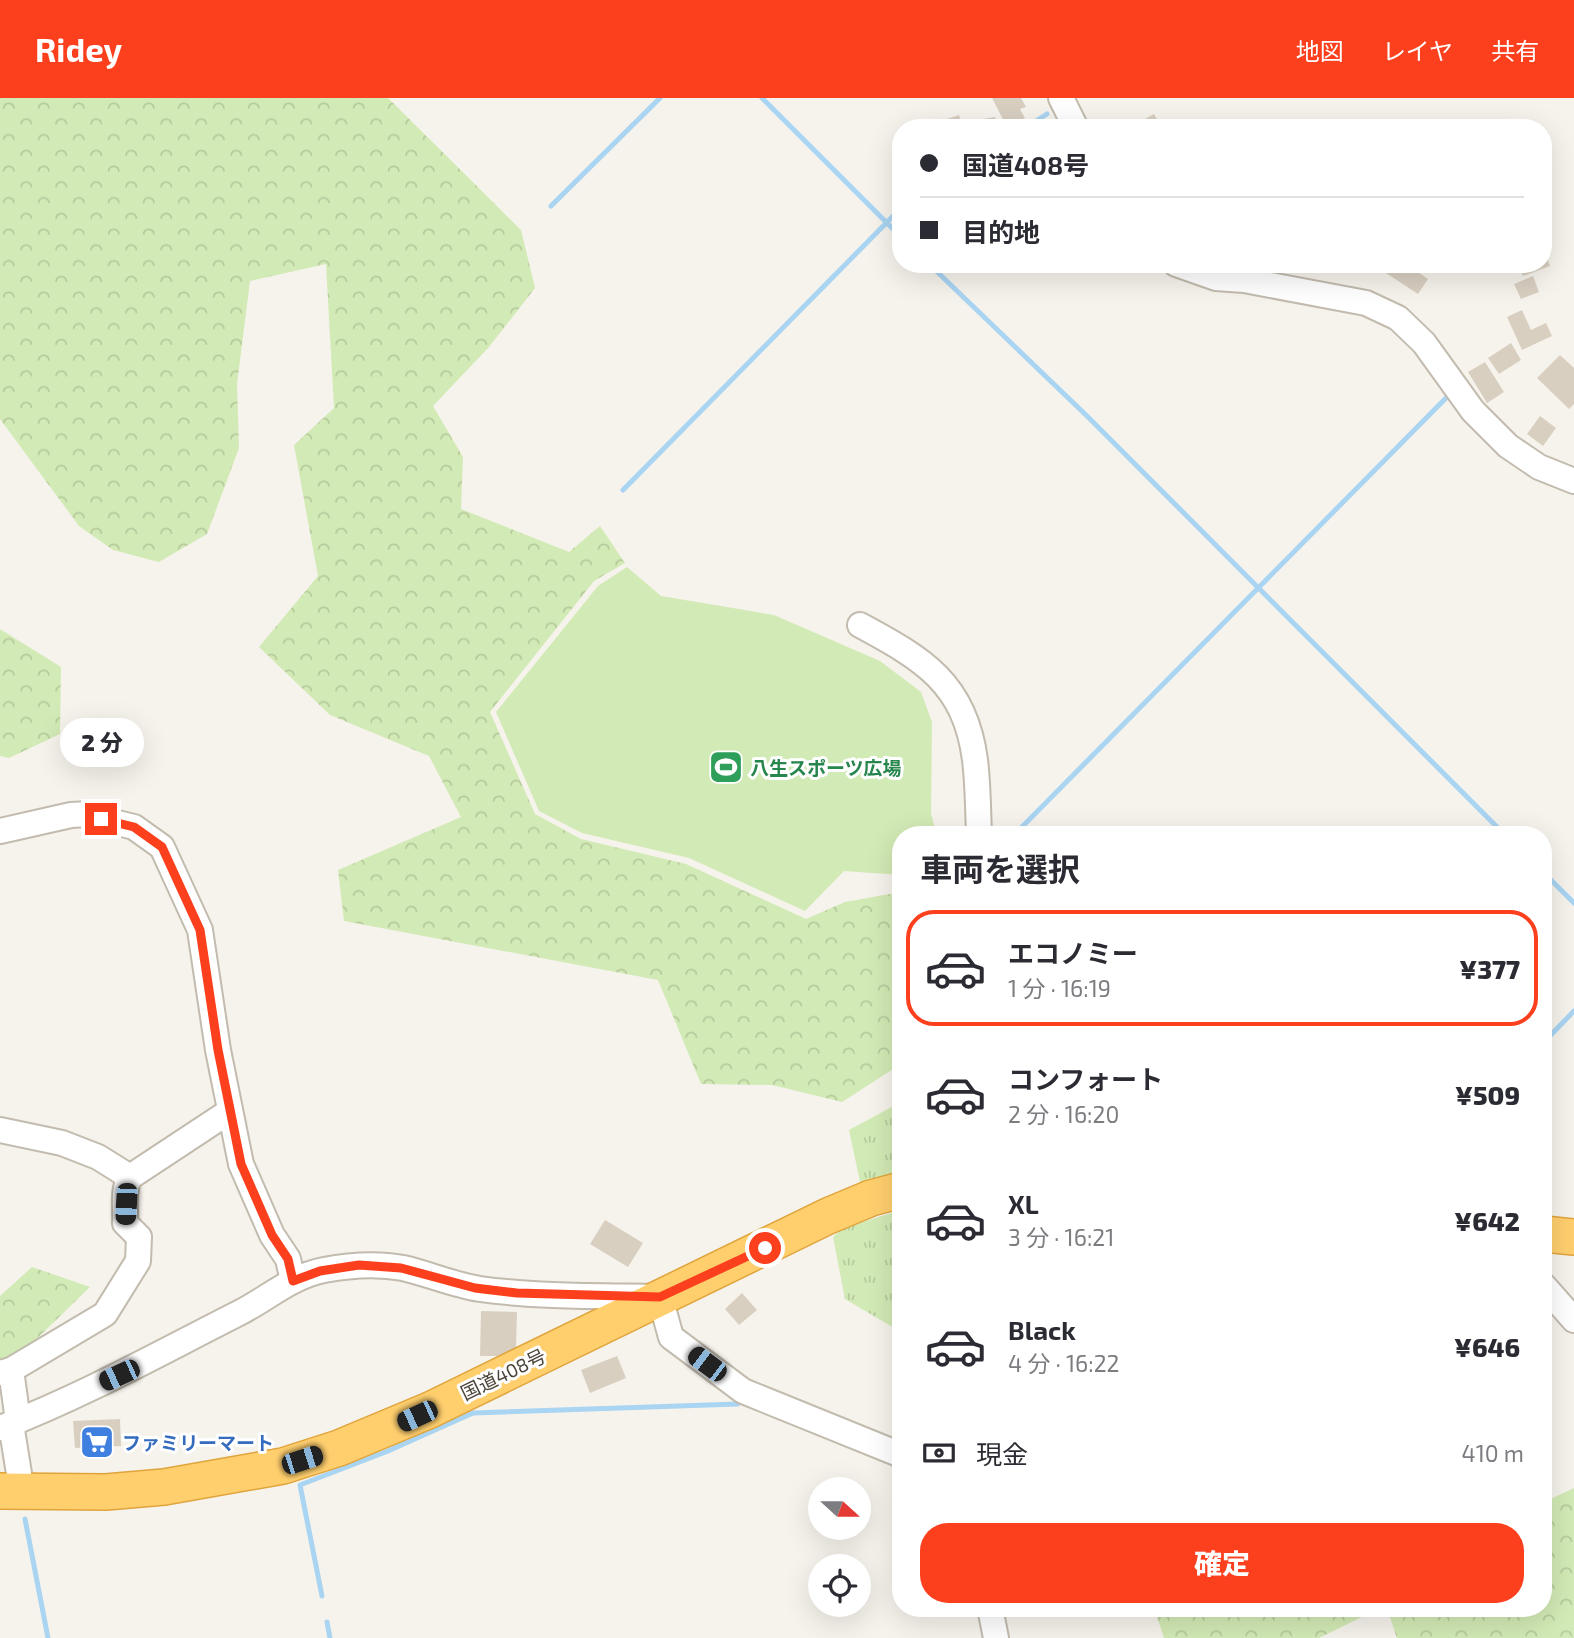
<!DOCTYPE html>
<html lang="ja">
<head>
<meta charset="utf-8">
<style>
	:root { --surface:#fff; --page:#f7f7f7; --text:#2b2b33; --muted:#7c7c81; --line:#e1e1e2; --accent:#fc3f1d }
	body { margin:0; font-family:"Exo 2","Noto Sans JP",sans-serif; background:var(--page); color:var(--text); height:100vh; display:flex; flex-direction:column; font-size:26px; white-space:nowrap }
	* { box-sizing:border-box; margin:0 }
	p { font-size:23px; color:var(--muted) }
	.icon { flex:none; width:38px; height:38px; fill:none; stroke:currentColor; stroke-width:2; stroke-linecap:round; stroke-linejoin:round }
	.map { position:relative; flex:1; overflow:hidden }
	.sheet { position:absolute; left:892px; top:728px; width:660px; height:791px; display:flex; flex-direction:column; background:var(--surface); border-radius:28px; box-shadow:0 7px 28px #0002 }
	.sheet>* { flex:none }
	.hud { position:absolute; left:892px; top:21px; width:660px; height:154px; border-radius:28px; box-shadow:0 7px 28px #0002; display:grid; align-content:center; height:154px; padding:0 28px; background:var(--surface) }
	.needle { width:46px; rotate:111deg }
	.buttons { position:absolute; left:808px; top:1379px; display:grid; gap:14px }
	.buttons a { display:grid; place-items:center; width:63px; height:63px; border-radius:50%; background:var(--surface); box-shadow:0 7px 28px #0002; font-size:35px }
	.end { position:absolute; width:32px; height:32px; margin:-16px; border:9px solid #fc3f1d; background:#fff; box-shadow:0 0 0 4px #fff }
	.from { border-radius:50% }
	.bubble { position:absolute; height:49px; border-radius:24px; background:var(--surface); box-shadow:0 7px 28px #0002; font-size:23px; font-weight:800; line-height:49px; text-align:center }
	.car { position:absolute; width:21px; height:42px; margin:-21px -10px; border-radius:9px; box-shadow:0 0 5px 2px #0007; background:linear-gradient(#222 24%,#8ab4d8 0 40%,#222 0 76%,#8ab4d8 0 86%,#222 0) }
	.hud b { display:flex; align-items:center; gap:24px; height:66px; font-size:26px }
	.hud b+b { border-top:2px solid var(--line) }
	.hud i { width:18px; height:18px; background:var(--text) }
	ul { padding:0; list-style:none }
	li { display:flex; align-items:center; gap:21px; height:116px; margin:0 14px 10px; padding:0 14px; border:4px solid transparent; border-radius:28px }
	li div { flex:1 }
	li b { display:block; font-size:26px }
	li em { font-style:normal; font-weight:800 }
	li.current { border-color:var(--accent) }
	li>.icon { width:63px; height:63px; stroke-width:1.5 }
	h2 { padding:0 28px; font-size:32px; line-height:84px }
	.pay { display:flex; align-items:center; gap:18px; height:77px; padding:0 28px; font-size:26px }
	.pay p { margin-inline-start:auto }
	.cta { display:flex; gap:14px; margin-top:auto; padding:14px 28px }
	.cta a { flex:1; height:80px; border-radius:28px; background:var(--accent); color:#fff; font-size:28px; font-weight:800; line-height:80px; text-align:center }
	header { display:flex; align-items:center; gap:42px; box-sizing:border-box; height:98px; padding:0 35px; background:var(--accent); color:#fff }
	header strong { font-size:33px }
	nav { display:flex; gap:38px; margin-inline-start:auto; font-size:24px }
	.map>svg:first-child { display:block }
</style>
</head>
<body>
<header>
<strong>Ridey</strong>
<nav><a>地図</a><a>レイヤ</a><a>共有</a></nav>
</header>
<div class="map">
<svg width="1574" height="1540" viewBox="0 0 1574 1540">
	<defs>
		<pattern id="grass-tufts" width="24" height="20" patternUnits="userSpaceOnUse" patternTransform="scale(1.75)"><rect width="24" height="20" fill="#d2eab5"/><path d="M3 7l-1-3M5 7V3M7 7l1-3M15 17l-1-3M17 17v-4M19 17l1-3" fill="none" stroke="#b6ca9c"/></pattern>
		<pattern id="forest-crowns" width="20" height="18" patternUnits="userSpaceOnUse" patternTransform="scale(1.75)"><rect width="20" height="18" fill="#d2eab5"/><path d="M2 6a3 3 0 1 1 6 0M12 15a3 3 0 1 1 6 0" fill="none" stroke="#b6ca9c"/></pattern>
	</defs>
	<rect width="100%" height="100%" fill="#f6f3ec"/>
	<g fill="url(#grass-tufts)">
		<polygon points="901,1004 901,1081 862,1093 849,1032"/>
		<polygon points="901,1112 901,1230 894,1230 845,1201 833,1139 843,1130"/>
	</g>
	<g fill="url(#forest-crowns)">
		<polygon points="0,0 388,0 521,132 535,190 489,249 433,308 463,359 461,411 569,454 600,428 625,465 594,483 490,614 535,716 581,741 686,766 806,821 845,804 901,794 901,966 842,1004 772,987 701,986 658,882 344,823 338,772 461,719 429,658 330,617 259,549 318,478 294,347 334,310 326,166 250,183 237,286 239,350 207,436 159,464 113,452 79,428 0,321"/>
		<polygon points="0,531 61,569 60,636 9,660 0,658"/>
		<polygon points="32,1169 90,1189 17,1260 0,1264 0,1198"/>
		<polygon points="1574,1390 1574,1540 1397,1540 1387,1510 1544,1510 1544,1404"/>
		<polygon points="1154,1510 1380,1510 1319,1540 1164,1540"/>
	</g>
	<polygon fill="#d2eab5" points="627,469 661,498 774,517 880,563 921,594 932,624 931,716 937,737 901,737 901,777 844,773 805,813 689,760 582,735 539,713 496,614 598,488"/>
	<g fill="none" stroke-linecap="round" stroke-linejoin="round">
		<g stroke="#a9d4f2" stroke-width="5">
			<polyline points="762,0 901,139"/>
			<polyline points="1025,30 1047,16"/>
			<polyline points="551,108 660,0"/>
			<polyline points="929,166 1088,319 1505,737"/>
			<polyline points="623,392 901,110"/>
			<polyline points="1014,737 1447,299"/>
			<polyline points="1544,775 1574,805"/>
			<polyline points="1544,944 1574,913"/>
			<polyline points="25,1421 48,1540"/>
			<polyline points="322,1498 300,1387 388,1353 473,1315 738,1306"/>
			<polyline points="327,1524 330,1540"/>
		</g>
	</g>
	<g fill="#d8cfc1">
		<polygon points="992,0 1021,0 1026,9 1020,11 1025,20 1007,29"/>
		<polygon points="1154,16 1162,30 1128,30"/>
		<polygon points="959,17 963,30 940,30 938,24"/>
		<polygon points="995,19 997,30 984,30 983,21"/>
		<polygon points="1544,151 1550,168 1523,178 1518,166 1544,166"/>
		<polygon points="1391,166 1406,166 1428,181 1418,196 1386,175"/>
		<polygon points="1533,178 1539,194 1521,201 1514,186"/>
		<polygon points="1522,212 1531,232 1546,225 1552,238 1522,252 1507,219"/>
		<polygon points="1511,245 1521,262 1499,276 1488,260"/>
		<polygon points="1560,257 1574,270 1574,306 1569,311 1537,280"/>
		<polygon points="1485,264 1504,294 1487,305 1468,274"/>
		<polygon points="1540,318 1556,330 1543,348 1527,336"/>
		<polygon points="605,1122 643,1145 628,1169 590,1146"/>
		<polygon points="742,1195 757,1212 739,1227 725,1211"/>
		<polygon points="481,1213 517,1214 516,1252 497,1258 480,1258"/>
		<polygon points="617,1258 626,1280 590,1295 581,1272"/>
		<polygon points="120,1321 121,1348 75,1350 73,1323"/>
	</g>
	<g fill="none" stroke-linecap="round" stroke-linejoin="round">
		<g stroke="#c2bbae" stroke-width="28">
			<g id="minor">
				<polyline points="1061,0 1076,30"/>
				<polyline points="1176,166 1216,180 1244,182 1366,205 1398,220 1424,245 1473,313 1508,348 1539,369 1574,383"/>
				<path d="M 860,527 C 923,561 965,585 975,662 C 978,686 978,712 979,737"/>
				<polyline points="0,733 71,717 89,716 101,721 134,729 162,749 200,832 218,952 241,1066 272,1137 288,1161 293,1183"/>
				<polyline points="0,1032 62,1045 98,1059 130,1079"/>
				<polyline points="1544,1188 1574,1222"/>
				<polyline points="11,1272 18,1323"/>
				<path d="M 0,1275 L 11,1272 L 105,1216 L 138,1163 L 139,1139 L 125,1125 C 126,1108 122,1094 130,1079 L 230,1013"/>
				<polyline points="11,1326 22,1394"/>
				<path d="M 0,1330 C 83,1298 160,1255 239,1215 C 267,1201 292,1178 324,1172 C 350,1167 377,1165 403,1170 C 429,1176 454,1187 480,1191 C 539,1199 600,1198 660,1199 L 671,1239 L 743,1293 L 901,1357"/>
				<polyline points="990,1510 996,1540"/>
			</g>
		</g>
		<g stroke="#e0a43c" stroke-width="38">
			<g id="highway">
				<polyline points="1544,1136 1574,1139"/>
				<polyline points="0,1393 106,1394 164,1389 283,1368 339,1350 430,1312 828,1118 871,1100 901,1092"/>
			</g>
		</g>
		<use href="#minor" stroke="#fff" stroke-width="24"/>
		<use href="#highway" stroke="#ffcf6e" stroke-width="35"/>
	</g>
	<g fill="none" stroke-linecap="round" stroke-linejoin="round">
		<polyline stroke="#fc3f1d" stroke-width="9" points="101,721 134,729 162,749 200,832 218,952 241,1066 272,1137 288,1161 293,1183 320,1173 359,1167 401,1170 475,1190 517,1195 660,1199 765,1150"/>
	</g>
	<defs>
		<g id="stadium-square" transform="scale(1.75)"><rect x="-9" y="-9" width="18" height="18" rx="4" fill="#2e9e5b" stroke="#fff"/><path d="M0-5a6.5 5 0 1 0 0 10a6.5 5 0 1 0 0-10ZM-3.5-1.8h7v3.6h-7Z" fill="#fff"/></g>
		<g id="supermarket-square" transform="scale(1.75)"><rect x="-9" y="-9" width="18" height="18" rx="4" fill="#3f7fe0" stroke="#fff"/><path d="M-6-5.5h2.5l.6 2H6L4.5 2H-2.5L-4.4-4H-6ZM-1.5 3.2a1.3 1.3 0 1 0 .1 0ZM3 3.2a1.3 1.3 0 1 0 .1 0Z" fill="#fff"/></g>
	</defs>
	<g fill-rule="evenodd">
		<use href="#stadium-square" x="726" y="669"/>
		<use href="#supermarket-square" x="97" y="1344"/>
	</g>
	<g text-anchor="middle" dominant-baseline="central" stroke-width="6" stroke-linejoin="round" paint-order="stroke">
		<g font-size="19" font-weight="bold" fill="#27864d" stroke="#fff" text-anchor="start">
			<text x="750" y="669">八生スポーツ広場</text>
		</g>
		<g font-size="19" fill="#4b4439" stroke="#fff">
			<text transform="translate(503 1276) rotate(-26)">国道408号</text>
		</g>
		<g font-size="19" font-weight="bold" fill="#366cbe" stroke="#fff" text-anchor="start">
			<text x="122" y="1344">ファミリーマート</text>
		</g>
	</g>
</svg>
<div class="buttons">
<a><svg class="needle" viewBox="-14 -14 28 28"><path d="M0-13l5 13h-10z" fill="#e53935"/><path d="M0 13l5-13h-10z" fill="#7c7c81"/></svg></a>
<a><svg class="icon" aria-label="locate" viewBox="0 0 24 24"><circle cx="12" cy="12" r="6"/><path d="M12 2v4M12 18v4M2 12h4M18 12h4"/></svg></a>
</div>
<i class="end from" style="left:765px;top:1150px"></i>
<i class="end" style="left:101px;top:721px"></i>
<div class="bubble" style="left:60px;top:620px;width:84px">2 分</div>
<i class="car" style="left:126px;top:1106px;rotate:183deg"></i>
<i class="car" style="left:707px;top:1266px;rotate:307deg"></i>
<i class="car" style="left:119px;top:1277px;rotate:245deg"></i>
<i class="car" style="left:417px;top:1318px;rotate:245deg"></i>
<i class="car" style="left:302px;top:1362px;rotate:72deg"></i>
<div class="hud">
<b><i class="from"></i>国道408号</b>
<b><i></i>目的地</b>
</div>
<section class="sheet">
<h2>車両を選択</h2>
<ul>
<li class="current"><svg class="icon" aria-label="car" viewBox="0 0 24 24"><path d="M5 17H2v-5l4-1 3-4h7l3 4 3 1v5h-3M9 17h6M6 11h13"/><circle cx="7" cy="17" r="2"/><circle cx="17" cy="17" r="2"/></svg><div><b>エコノミー</b><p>1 分 · 16:19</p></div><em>¥377</em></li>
<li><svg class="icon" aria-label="car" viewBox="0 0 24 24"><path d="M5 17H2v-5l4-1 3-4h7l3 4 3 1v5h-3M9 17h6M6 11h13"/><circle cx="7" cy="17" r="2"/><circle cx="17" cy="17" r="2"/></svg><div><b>コンフォート</b><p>2 分 · 16:20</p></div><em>¥509</em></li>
<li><svg class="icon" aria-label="car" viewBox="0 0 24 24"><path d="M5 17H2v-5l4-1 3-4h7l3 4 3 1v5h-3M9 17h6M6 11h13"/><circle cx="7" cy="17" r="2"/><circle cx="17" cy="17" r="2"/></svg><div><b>XL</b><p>3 分 · 16:21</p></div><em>¥642</em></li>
<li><svg class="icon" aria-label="car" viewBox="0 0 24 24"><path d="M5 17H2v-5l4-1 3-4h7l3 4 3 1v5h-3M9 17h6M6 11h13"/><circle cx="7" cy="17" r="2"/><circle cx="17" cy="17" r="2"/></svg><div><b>Black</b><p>4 分 · 16:22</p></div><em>¥646</em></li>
</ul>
<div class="pay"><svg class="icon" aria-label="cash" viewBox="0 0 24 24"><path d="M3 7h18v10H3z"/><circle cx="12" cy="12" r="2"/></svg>現金<p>410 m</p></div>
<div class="cta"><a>確定</a></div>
</section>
</div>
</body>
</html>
